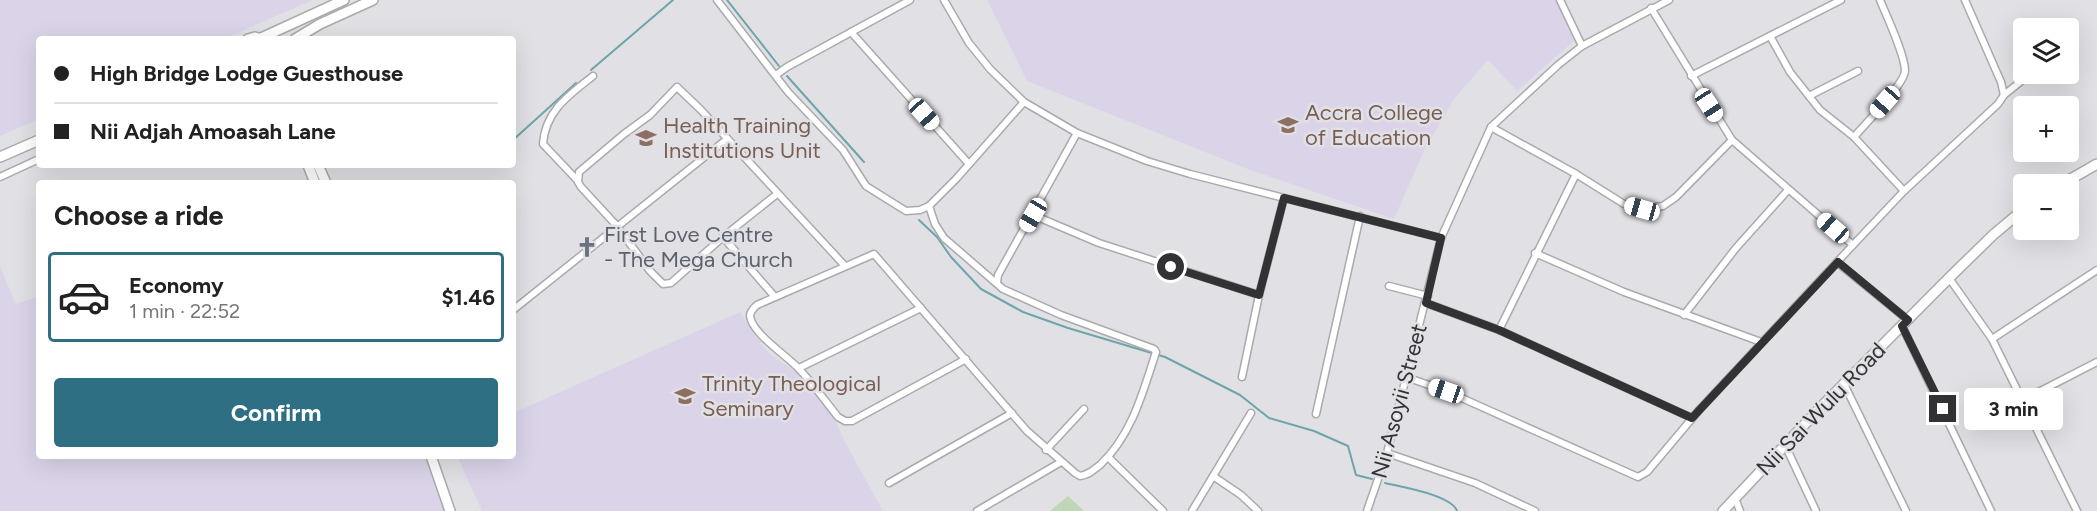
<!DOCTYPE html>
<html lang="en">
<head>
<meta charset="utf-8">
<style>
	:root { --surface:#fff; --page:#f6f6f6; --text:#222; --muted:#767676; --line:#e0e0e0; --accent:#2f6f83 }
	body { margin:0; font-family:Figtree,sans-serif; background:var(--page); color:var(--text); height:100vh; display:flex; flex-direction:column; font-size:22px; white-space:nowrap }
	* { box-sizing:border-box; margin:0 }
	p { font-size:20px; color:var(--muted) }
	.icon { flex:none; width:33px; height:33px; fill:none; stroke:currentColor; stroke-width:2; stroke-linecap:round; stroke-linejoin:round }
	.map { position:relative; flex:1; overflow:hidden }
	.drawer { position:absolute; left:36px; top:180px; width:480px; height:279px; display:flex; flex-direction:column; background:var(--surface); border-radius:6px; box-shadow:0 6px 24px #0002 }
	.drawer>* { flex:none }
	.top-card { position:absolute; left:36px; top:36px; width:480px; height:132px; border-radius:6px; box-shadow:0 6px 24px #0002; display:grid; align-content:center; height:132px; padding:0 18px; background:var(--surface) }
	.controls { position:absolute; left:2013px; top:18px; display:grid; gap:12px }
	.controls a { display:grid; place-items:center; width:66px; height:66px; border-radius:6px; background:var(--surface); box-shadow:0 6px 24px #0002; font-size:30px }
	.end { position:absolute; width:27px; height:27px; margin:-14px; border:8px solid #323234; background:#fff; box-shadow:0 0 0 3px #fff }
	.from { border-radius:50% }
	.bubble { position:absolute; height:42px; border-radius:6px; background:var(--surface); box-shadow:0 6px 24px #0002; font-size:20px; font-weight:700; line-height:42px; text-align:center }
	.car { position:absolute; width:18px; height:36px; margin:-18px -9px; border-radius:8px; box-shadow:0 0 4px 2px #0007; background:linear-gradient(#fff 24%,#345 0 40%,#fff 0 76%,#345 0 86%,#fff 0) }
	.top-card b { display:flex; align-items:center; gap:21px; height:57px; font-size:22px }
	.top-card b+b { border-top:2px solid var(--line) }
	.top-card i { width:15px; height:15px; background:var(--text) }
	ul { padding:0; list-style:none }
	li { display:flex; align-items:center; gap:18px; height:90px; margin:0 12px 9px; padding:0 6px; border:3px solid transparent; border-radius:6px }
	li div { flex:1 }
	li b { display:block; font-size:22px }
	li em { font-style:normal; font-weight:700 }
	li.on { border-color:var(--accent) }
	li>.icon { width:54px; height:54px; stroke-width:1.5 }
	h2 { padding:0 18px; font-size:27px; line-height:72px }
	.primary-button { display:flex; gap:12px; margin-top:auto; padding:12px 18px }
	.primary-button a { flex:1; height:69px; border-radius:6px; background:var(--accent); color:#fff; font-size:24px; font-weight:700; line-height:69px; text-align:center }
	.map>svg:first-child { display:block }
</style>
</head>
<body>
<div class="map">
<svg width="2097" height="511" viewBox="0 0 2097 511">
	<rect width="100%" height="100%" fill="#e1e1e5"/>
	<g fill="#dbd4e9">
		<polygon points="0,0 313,0 224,39 39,39 39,119 0,136"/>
		<polygon points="987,0 1557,0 1574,41 1517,91 1488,60 1454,99 1424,151 1394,219 1250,170 1027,81"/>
		<polygon points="0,267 16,304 39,296 39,456 427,456 450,511 0,511"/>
		<polygon points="740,312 755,336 770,354 805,378 836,422 844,440 883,511 482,511 457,456 513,456 513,413"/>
	</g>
	<polygon fill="#bfd6b7" points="1068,496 1084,511 1050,511"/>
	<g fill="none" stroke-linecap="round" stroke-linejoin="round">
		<g stroke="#6da5a8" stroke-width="2">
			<polyline points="727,0 779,66"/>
			<polyline points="591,70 673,0"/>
			<polyline points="787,76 864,162"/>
			<polyline points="513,140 576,83"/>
			<polyline points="919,220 937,237 951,257 981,289 1023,312 1068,328 1165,357 1240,395 1269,418 1314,431 1348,446 1356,475 1372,479"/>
			<path d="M 1385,483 C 1401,487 1452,495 1457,511"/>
		</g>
		<g stroke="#aaaaae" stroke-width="9">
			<g id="street">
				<polyline points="717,0 788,92 843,150 866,186 906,211 920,210 929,206 956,179 1024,102"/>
				<polyline points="944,0 969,43 990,69 1024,102 1077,133 1147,161 1190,174 1441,238"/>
				<polyline points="1560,0 1582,46"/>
				<polyline points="1965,0 2001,82 2004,95"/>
				<polyline points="1651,8 1732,140 1853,245"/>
				<polyline points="851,32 969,164"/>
				<polyline points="1770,36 1790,72 1820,110 1854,137 1904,191"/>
				<polyline points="776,75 787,67 910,0"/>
				<polyline points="1691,76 1841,0"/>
				<polyline points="1809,96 1858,71"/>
				<polyline points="1491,127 1576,174 1624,204 1642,209 1663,206 1676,197 1732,140"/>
				<path d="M 1854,137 C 1864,125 1904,85 1905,71 C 1905,55 1887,17 1880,0"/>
				<polyline points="0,177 39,159"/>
				<path d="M 578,181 L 543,144 C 545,111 569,95 593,76"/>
				<polyline points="777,194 723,237 671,283 663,284 650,271 617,226 581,187 578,182 579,172 624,134 650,115 677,87 701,110 845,266"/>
				<path d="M 929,206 L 935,224 L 944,238 L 1003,289 L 1061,315 L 1154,349 L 1156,352 C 1143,392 1132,435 1100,465 C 1093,470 1089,475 1080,476 L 1075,473 L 1027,431 L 874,254 L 757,305 C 754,308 750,311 750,316 C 752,334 789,357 800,370 C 814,385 826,402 838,417 L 845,421 L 852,421 L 966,359"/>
				<polyline points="1033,215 1099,243 1259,295"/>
				<polyline points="723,237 775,297"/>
				<polyline points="1535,253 1624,292 1761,342"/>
				<polyline points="1838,263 1908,320"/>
				<polyline points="1949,278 1992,339 2077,511"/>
				<polyline points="997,283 998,275 1077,133"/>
				<polyline points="1389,286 1428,296"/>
				<polyline points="1426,303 1499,330 1692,418"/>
				<polyline points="513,310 727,139"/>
				<polyline points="1684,315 1736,248 1788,190"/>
				<polyline points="1902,326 1991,511"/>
				<polyline points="1499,330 1576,174"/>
				<polyline points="1992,339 2097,270"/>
				<polyline points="799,368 921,308"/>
				<polyline points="1242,377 1259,295 1284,198"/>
				<polyline points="1406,377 1446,391 1638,477 1647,472 1700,409 1853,245 1904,191 1998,104 2004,95 2030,74"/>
				<polyline points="1844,384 1906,511"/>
				<polyline points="2023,400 2097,362"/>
				<polyline points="1316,414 1360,216"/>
				<polyline points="1785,445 1816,511"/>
				<polyline points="1046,450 1084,409"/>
				<polyline points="1387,453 1475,483 1535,511"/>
				<polyline points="1108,457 1163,511"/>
				<polyline points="1213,476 1241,495 1258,511"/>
				<polyline points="889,483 1012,413"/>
				<polyline points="1735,498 1740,511"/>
				<polyline points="977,511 1061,462"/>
				<polyline points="1192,511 1251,413"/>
				<polyline points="1367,511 1387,453 1441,238 1491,127 1558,65 1582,46 1669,0"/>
			</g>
		</g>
		<g stroke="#aaaaae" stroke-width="12">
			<g id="secondary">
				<polyline points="261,38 344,0"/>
				<polyline points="248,39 255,37 262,39"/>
				<polyline points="295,39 320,24 373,0"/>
				<polyline points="0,157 39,140"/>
				<polyline points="308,165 315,183"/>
				<polyline points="318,165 326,183"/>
				<polyline points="2062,184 2097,164"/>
				<polyline points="431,456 450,511"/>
				<polyline points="1723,511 1820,408 1949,278 1993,235 2024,209"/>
			</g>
		</g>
		<use href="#street" stroke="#fff" stroke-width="6"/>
		<use href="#secondary" stroke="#fff" stroke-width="9"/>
	</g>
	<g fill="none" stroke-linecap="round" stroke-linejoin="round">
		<polyline stroke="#323234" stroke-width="8" points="1171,267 1259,295 1284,198 1441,238 1426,303 1499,330 1692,418 1838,262 1908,320 1902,326 1943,409"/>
	</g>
	<defs>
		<g id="university-bare" transform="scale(1.62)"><path d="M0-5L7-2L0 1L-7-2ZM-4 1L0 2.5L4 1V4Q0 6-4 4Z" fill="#8d6e63" stroke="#e1e1e5" stroke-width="2.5" paint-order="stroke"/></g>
		<g id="school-bare" transform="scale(1.62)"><path d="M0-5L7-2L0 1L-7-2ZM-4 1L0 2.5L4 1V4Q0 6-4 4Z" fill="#8d6e63" stroke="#e1e1e5" stroke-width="2.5" paint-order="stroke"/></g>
		<g id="church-bare" transform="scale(1.62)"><path d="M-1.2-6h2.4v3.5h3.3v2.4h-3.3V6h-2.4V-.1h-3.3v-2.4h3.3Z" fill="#6b7280" stroke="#e1e1e5" stroke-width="2.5" paint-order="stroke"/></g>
	</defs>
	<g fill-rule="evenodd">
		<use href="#university-bare" x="1288" y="125"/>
		<use href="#school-bare" x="646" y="138"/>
		<use href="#church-bare" x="587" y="247"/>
		<use href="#school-bare" x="685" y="396"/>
	</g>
	<g text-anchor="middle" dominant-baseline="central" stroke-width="5" stroke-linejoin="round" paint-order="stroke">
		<g font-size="22" fill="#785e54" stroke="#e1e1e5" text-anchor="start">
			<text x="1305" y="112">Accra College<tspan x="1305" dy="25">of Education</tspan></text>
			<text x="663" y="125">Health Training<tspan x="663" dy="25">Institutions Unit</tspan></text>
			<text x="702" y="383">Trinity Theological<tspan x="702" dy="25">Seminary</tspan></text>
		</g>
		<g font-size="22" fill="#5b616d" stroke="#e1e1e5" text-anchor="start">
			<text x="604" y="234">First Love Centre<tspan x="604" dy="25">- The Mega Church</tspan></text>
		</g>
		<g font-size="22" fill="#323234" stroke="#e1e1e5">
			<text transform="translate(1399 401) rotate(-75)">Nii Asoyii Street</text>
			<text transform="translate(1821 409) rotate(-46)">Nii Sai Wulu Road</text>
		</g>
	</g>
</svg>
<div class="controls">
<a><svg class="icon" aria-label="layers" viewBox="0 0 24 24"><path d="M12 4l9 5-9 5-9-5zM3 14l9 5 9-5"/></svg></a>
<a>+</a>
<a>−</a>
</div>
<i class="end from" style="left:1171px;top:267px"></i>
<i class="end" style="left:1943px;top:409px"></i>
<div class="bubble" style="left:1964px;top:388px;width:99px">3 min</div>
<i class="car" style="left:1885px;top:102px;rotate:221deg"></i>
<i class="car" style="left:1709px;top:105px;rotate:147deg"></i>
<i class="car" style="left:924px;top:114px;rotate:138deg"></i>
<i class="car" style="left:1642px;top:209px;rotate:286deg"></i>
<i class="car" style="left:1033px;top:215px;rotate:210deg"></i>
<i class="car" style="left:1833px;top:228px;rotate:311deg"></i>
<i class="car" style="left:1446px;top:391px;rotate:289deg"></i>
<div class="top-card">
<b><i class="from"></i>High Bridge Lodge Guesthouse</b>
<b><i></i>Nii Adjah Amoasah Lane</b>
</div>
<section class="drawer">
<h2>Choose a ride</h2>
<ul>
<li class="on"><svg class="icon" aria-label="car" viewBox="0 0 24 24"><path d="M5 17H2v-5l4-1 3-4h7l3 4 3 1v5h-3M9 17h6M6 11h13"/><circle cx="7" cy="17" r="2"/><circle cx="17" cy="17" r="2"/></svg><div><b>Economy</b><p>1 min · 22:52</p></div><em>$1.46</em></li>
</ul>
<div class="primary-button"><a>Confirm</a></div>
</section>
</div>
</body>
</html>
